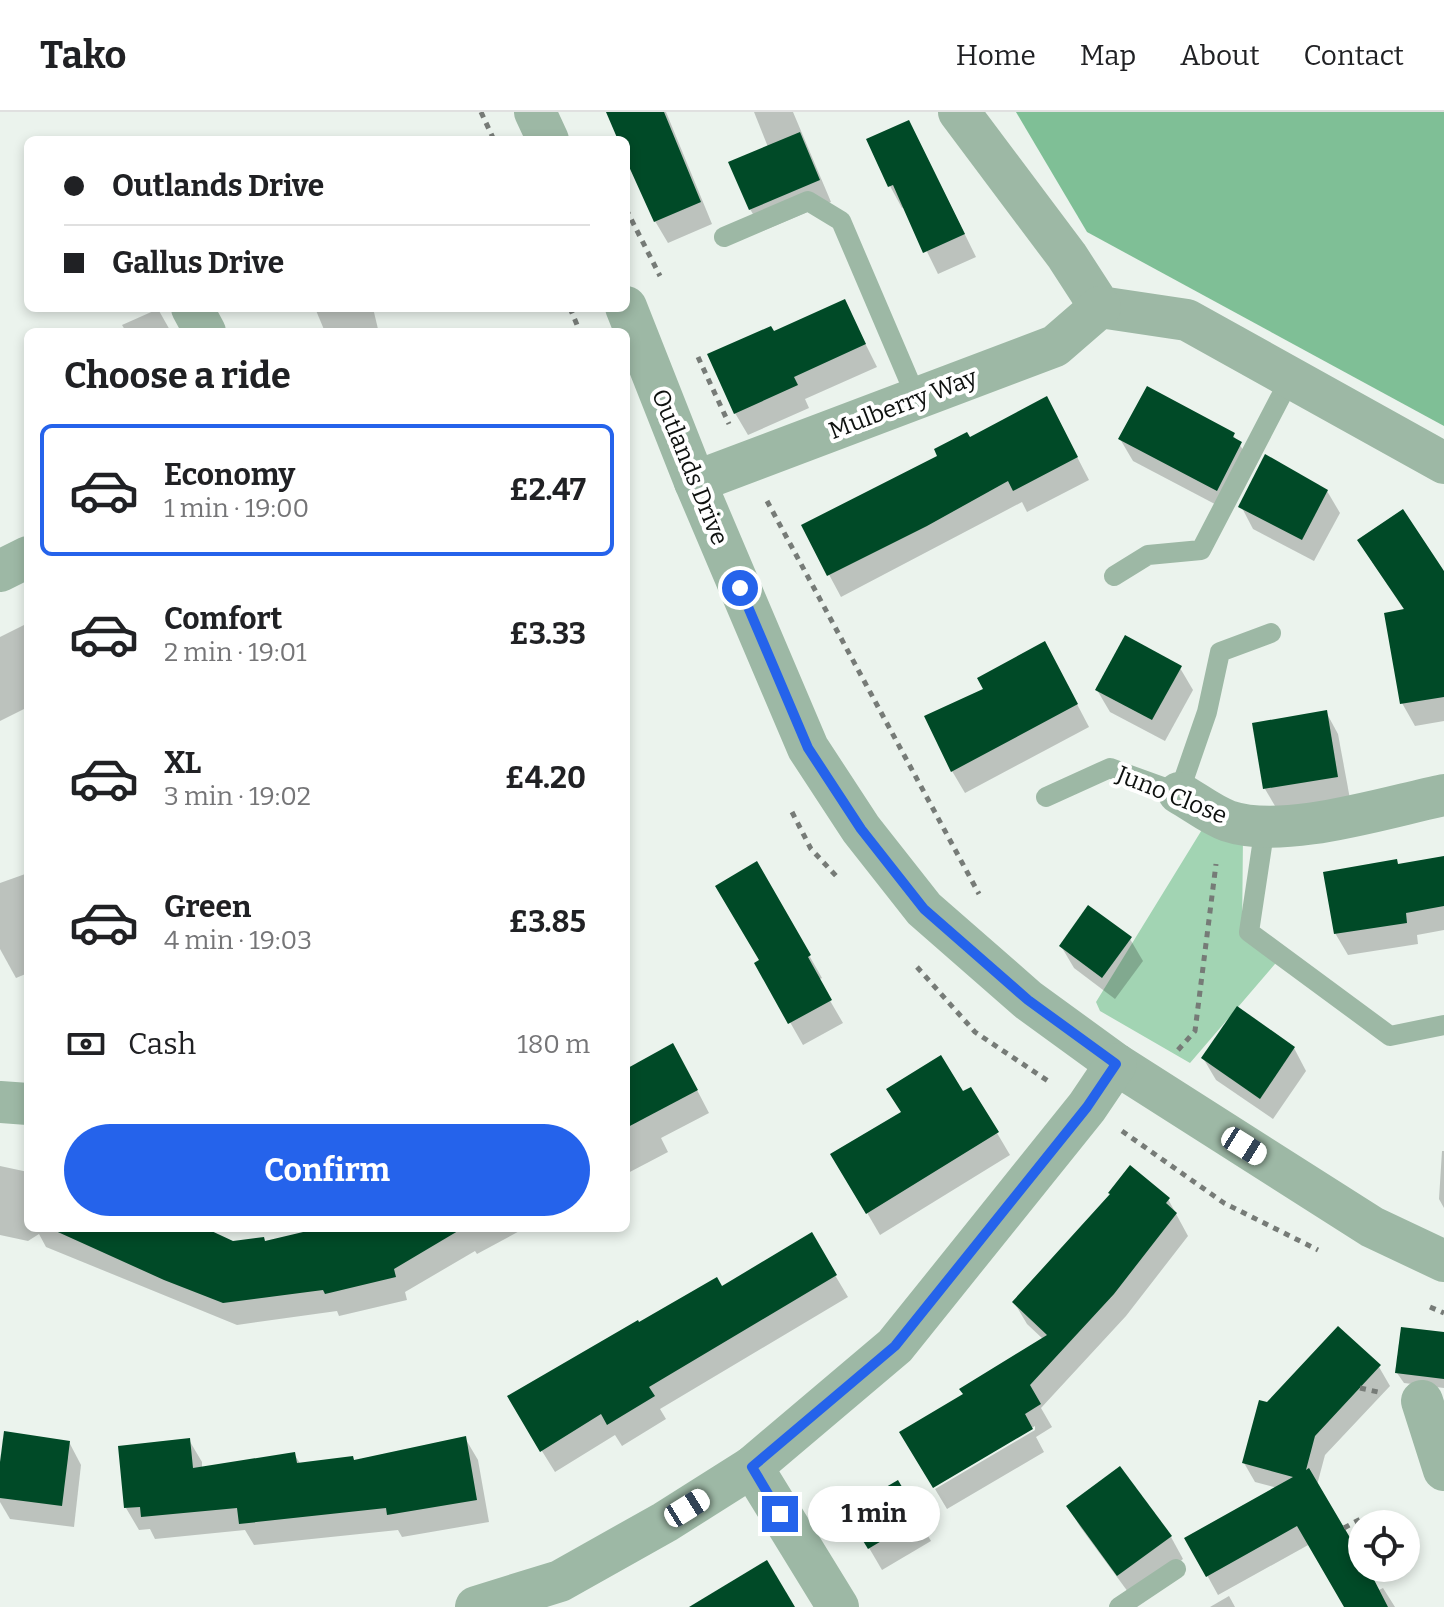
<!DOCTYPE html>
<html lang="en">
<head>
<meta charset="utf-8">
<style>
	:root { --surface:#fff; --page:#f2f2f2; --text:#202124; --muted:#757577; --line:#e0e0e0; --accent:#2563eb }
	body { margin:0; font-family:Bitter,serif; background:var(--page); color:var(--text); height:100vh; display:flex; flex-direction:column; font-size:30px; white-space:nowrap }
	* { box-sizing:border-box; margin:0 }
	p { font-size:26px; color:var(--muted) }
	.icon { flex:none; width:44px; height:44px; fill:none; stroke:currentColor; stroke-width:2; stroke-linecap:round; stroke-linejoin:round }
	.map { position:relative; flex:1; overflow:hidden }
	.panel { position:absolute; left:24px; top:216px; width:606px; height:904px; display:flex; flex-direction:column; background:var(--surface); border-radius:12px; box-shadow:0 4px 12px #0003 }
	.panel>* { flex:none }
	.top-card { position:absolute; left:24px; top:24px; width:606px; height:176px; border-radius:12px; box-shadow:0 4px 12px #0003; display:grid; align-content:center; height:176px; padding:0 40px; background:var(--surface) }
	.controls { position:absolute; left:1348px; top:1398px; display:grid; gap:16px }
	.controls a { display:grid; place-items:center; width:72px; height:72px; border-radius:50%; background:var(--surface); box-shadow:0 4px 12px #0003; font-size:40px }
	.end { position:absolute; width:36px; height:36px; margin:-18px; border:10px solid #2563eb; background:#fff; box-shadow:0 0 0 4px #fff }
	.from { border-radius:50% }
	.bubble { position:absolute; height:56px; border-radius:28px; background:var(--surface); box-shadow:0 4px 12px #0003; font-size:26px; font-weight:700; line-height:56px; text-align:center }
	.car { position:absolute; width:24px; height:48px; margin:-24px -12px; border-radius:10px; box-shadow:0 0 6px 2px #0007; background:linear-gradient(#fff 24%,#345 0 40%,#fff 0 76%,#345 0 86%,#fff 0) }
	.top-card b { display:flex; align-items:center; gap:28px; height:76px; font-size:30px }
	.top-card b+b { border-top:2px solid var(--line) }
	.top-card i { width:20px; height:20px; background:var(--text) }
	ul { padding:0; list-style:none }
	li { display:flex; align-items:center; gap:24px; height:132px; margin:0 16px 12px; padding:0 24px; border:4px solid transparent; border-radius:12px }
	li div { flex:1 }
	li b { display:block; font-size:30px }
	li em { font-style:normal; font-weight:700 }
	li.on { border-color:var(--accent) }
	li>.icon { width:72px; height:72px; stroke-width:1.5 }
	h2 { padding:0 40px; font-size:36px; line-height:96px }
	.pay { display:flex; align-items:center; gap:20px; height:88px; padding:0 40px; font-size:30px }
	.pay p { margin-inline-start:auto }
	.action { display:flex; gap:16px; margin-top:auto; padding:16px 40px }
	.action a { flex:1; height:92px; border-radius:48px; background:var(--accent); color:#fff; font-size:32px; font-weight:700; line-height:92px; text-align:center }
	header { display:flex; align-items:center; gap:48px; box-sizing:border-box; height:112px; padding:0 40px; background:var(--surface); border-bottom:2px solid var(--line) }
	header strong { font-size:38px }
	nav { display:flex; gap:44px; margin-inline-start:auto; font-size:28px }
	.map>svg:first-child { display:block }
</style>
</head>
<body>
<header>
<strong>Tako</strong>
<nav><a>Home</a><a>Map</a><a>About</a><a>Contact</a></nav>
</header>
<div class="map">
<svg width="1444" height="1495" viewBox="0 0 1444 1495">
	<rect width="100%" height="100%" fill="#ebf3ed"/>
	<polygon fill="#a2d4b3" points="1203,716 1243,723 1242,823 1281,845 1190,951 1100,899 1096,890"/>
	<polygon fill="#7fbf96" points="1016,0 1444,0 1444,314 1087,120"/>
	<g fill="#0003">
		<polygon points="609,0 666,0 712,112 668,131 655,109 626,39 626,28 621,28"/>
		<polygon points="754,0 793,0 831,90 763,119 750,97 768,35"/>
		<polygon points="869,28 940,72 976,145 938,162 905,95 902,96 890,74"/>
		<polygon points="844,189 877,255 805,287 809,296 748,323 735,301 774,222"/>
		<polygon points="315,196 373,196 378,217 367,220 325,220"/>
		<polygon points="158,197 171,220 121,220 125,218 122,213"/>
		<polygon points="1058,308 1089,368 1027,400 1022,390 841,485 803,414 940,345 969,327"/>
		<polygon points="1233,323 1254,354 1230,400 1133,349 1120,327"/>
		<polygon points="1327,379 1340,401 1314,449 1253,417 1241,394"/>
		<polygon points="1372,450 1444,464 1444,609 1415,614 1402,591 1405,499"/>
		<polygon points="28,511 28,595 0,609 0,525"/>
		<polygon points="1057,554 1089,615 965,681 952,659"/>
		<polygon points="1180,556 1193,578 1165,629 1110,600 1097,578"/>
		<polygon points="1326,600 1338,622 1350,687 1278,699 1265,677 1254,613"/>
		<polygon points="1444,746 1444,818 1417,823 1418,832 1348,843 1335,821 1399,754"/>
		<polygon points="757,752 822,866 818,868 843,911 803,933 757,852 761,849"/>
		<polygon points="28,761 28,861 16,866 0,837 0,771"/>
		<polygon points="1130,827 1143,849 1115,887 1074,856 1061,834"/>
		<polygon points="1294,936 1306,959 1273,1007 1216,968 1203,946"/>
		<polygon points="685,955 709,1001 661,1026 668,1040 626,1062 626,963"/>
		<polygon points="963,982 997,1021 1010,1043 880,1123 833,1042"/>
		<polygon points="1442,1039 1444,1039 1444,1096 1439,1087"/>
		<polygon points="0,1054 28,1060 28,1116 199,1116 233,1131 265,1131 328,1116 525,1116 477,1142 475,1139 405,1180 407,1188 339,1204 337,1199 237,1213 46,1135 39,1122 28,1129 0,1123"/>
		<polygon points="1168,1087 1188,1124 1126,1204 1041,1296 1052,1315 1036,1325 1044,1340 947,1397 935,1377 1035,1318 1035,1314 933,1374 965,1283 1044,1228 1027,1212 1014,1190"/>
		<polygon points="811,1123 848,1185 660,1297 666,1307 622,1334 615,1323 555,1360 522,1307 638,1212 721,1176"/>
		<polygon points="1444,1222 1444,1276 1404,1271 1397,1261"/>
		<polygon points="1379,1255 1390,1274 1325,1343 1317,1373 1362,1449 1362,1456 1366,1456 1379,1478 1383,1476 1395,1495 1347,1495 1310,1432 1218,1483 1187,1427 1278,1376 1255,1370 1244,1351 1268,1293"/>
		<polygon points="465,1326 478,1348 489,1410 402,1425 398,1418 254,1433 245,1418 155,1427 150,1417 139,1418 126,1396 189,1328 202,1350 202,1356 294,1342 301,1353 354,1350"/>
		<polygon points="69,1330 81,1353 74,1415 10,1407 0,1390 0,1364"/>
		<polygon points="897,1371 931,1429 882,1458 848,1400"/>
		<polygon points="1068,1395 1171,1425 1183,1447 1131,1484 1081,1416"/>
		<polygon points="1229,1484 1235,1495 1210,1495"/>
	</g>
	<g fill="#004a27">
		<polygon points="606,0 664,0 701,90 654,110 626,48 626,28 618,28"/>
		<polygon points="909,8 965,122 923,141 893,73 888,75 866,27"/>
		<polygon points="800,20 820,68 749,98 728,50"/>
		<polygon points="845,187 866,232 794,265 798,273 734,302 707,242 771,214 774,219"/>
		<polygon points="1147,274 1235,321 1233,325 1242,330 1217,379 1118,327"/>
		<polygon points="1047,284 1078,345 1013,379 1008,369 927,414 827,464 801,413 937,344 934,337 967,320 970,325"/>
		<polygon points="1265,342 1328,378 1302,428 1238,395"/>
		<polygon points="1403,397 1444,459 1444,585 1400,592 1384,501 1404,497 1357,428"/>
		<polygon points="1125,523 1182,554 1152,608 1095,578"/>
		<polygon points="1045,529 1078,592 951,660 924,604 983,577 977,566"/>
		<polygon points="1327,598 1338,665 1263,677 1252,611"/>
		<polygon points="1444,744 1444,794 1406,801 1407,811 1334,822 1323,760 1397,747 1398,752"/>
		<polygon points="757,749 811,843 808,845 832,888 788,912 754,851 759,848 715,774"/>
		<polygon points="1088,793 1132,825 1102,866 1059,834"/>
		<polygon points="1237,894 1295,935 1260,987 1201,946"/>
		<polygon points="673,931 698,978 626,1016 626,957"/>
		<polygon points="941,943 963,979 971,975 999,1020 866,1102 830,1042 901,1000 886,977"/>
		<polygon points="1130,1053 1170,1086 1166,1091 1177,1101 1114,1182 1030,1273 1041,1292 1025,1302 1033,1317 933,1376 899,1320 963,1282 959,1277 1047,1223 1012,1190 1110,1082 1108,1081"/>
		<polygon points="49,1116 205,1116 233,1129 264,1125 265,1129 320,1116 463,1116 394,1157 396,1165 325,1182 323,1178 223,1191 164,1168"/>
		<polygon points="812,1120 837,1163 649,1275 655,1284 607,1313 601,1302 540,1340 507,1284 638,1208 639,1210 717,1165 722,1174"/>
		<polygon points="1338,1214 1381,1253 1315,1324 1306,1358 1309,1356 1362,1446 1362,1456 1368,1456 1388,1495 1344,1495 1297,1414 1206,1465 1184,1426 1293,1365 1242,1351 1259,1288 1267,1290"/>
		<polygon points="1401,1215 1444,1220 1444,1267 1395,1261"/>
		<polygon points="4,1319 70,1329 62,1394 0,1386 0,1350"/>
		<polygon points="466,1324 477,1388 387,1403 386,1396 239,1412 237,1396 141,1405 140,1395 124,1396 118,1334 190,1326 193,1356 295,1340 297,1351 353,1344 354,1348"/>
		<polygon points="1120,1354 1172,1424 1117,1464 1066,1394"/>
		<polygon points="898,1368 920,1406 868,1437 845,1399"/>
		<polygon points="767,1448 795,1495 689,1495"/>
	</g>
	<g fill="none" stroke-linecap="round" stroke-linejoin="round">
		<g stroke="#767b77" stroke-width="5" stroke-dasharray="6 6" stroke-linecap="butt">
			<polyline points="481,0 494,28"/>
			<polyline points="626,97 660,164"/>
			<polyline points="570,196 580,220"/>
			<polyline points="698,245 729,312"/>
			<polyline points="767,389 979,782"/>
			<polyline points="792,700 811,737 839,767"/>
			<polyline points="917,855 975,920 1051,971"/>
			<polyline points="1178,938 1195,919 1216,752"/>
			<polyline points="1122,1019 1224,1091 1318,1138"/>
			<polyline points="1430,1195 1444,1201"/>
			<polyline points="1360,1276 1378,1280"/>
			<polyline points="1344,1416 1364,1405 1368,1412"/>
		</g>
		<g stroke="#9db8a5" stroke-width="20">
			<polyline points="724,125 808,89 841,109 917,287"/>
			<polyline points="1114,464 1148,443 1201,438 1291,265"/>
			<polyline points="1046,685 1110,656 1179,681 1207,600 1220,540 1271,521"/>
			<polyline points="1265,714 1249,820 1390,924 1444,913"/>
			<polyline points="1119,1495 1176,1457"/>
		</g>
		<g stroke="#9db8a5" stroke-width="42">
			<polyline points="535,0 548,28"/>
			<polyline points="959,0 1067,144 1100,195 1187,208 1444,351"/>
			<polyline points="626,195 695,370 808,636 861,717 924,797 1028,888 1116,952 1372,1115 1444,1149"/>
			<polyline points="192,196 205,220"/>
			<polyline points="695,370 1055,234 1100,195"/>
			<polyline points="0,459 28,445"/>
			<path d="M 1179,681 C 1195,690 1211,703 1228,709 C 1284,728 1386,695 1444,683"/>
			<polyline points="0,990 28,992"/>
			<polyline points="1422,1289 1444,1358"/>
			<polyline points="752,1355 838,1495"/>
			<polyline points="476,1495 560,1469 665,1410 752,1355 895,1234 1087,995 1116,952"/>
		</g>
	</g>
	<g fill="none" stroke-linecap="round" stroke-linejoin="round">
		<polyline stroke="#2563eb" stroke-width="10" points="740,476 808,636 861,717 924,797 1028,888 1116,952 1087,995 895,1234 752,1355 780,1402"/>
	</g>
	<g text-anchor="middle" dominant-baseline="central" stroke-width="8" stroke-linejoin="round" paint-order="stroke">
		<g font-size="24" fill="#0e110f" stroke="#fff">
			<text transform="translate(903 292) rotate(-21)">Mulberry Way</text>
			<text transform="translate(690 355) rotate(68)">Outlands Drive</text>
			<text transform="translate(1172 683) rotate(22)">Juno Close</text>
		</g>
	</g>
</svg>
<div class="controls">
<a><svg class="icon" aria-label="locate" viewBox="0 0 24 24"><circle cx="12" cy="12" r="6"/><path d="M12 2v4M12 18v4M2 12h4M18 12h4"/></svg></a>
</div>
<i class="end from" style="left:740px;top:476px"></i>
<i class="end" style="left:780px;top:1402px"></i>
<div class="bubble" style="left:808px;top:1374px;width:132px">1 min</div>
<i class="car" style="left:1244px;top:1034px;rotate:122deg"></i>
<i class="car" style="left:687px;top:1396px;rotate:58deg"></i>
<div class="top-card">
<b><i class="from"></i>Outlands Drive</b>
<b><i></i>Gallus Drive</b>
</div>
<section class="panel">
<h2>Choose a ride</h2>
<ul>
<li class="on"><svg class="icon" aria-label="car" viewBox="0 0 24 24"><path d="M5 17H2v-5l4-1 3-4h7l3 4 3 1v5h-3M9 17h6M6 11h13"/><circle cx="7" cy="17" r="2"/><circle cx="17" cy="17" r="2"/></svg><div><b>Economy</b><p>1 min · 19:00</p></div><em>£2.47</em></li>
<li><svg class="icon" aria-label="car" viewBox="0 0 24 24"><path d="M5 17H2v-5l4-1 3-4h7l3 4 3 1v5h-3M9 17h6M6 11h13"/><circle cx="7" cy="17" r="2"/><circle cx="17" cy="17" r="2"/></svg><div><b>Comfort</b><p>2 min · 19:01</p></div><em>£3.33</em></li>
<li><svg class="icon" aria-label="car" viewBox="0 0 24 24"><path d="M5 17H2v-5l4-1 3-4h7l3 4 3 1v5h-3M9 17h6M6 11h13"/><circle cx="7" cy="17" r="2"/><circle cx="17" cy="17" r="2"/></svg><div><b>XL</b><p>3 min · 19:02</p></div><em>£4.20</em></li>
<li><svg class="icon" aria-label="car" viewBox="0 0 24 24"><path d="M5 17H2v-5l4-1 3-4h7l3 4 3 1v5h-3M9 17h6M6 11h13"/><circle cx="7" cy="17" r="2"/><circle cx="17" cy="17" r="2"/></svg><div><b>Green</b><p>4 min · 19:03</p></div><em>£3.85</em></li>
</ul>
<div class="pay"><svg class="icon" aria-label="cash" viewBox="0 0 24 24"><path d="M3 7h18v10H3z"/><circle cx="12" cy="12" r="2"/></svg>Cash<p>180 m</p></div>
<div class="action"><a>Confirm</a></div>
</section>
</div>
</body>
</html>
